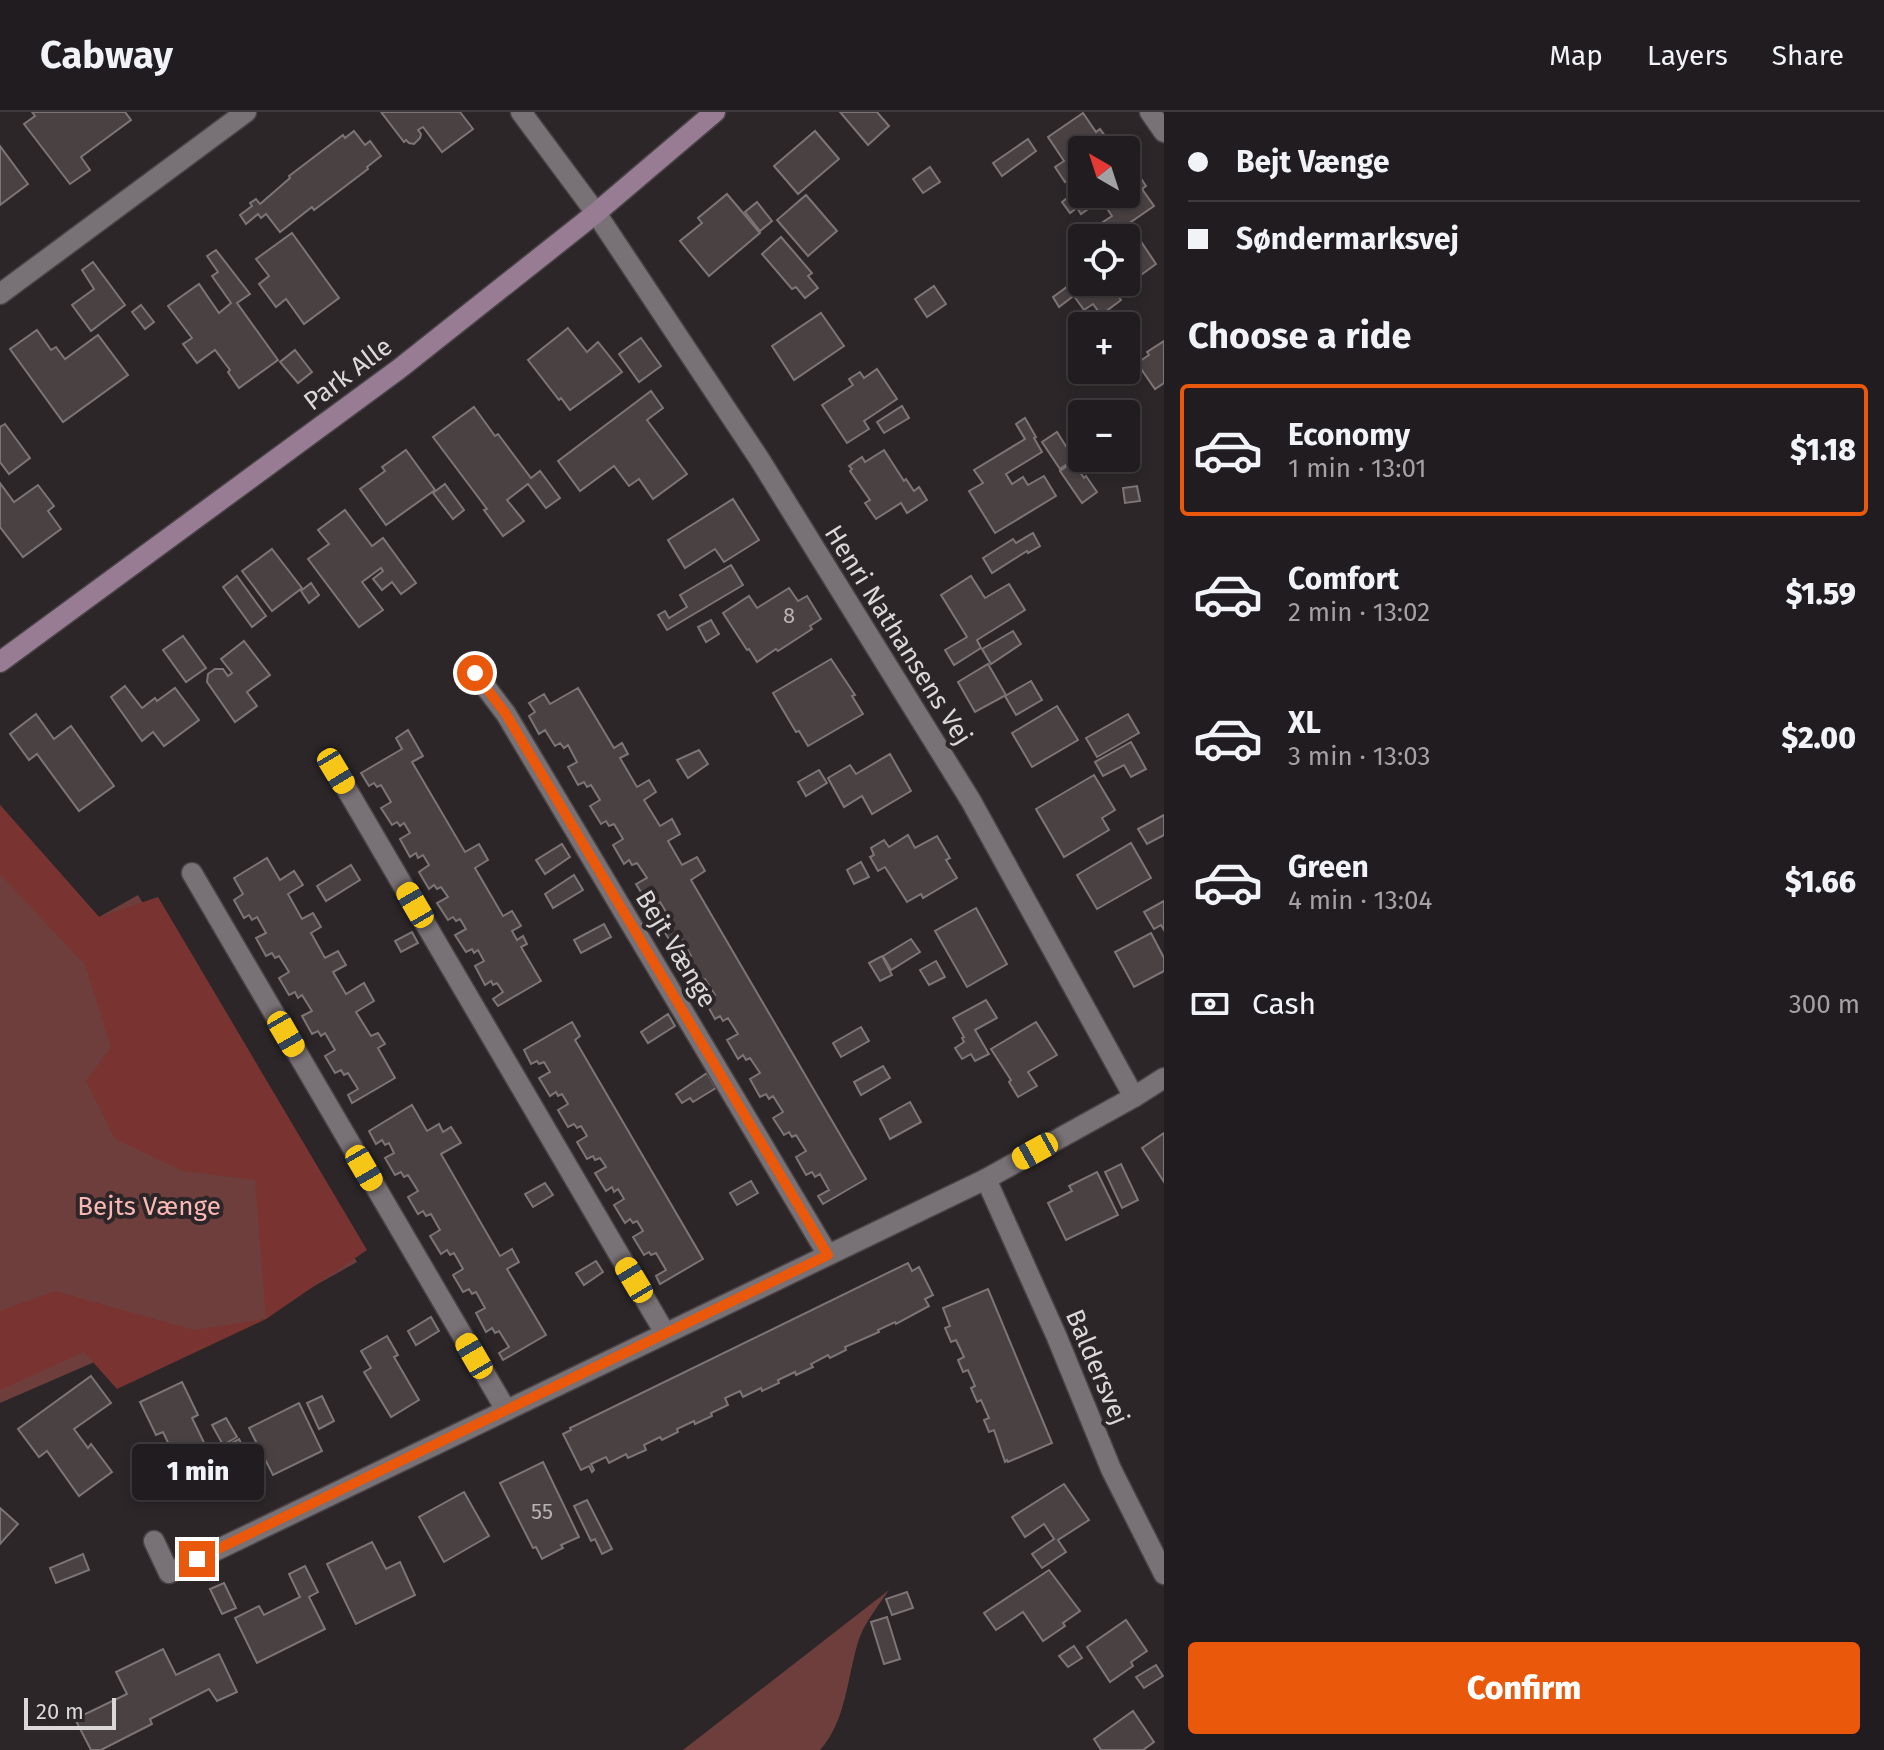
<!DOCTYPE html>
<html lang="en">
<head>
<meta charset="utf-8">
<style>
	:root { --surface:#211c1f; --page:#292528; --text:#f1f3f6; --muted:#a2a1a4; --line:#3e3a3d; --accent:#ea580c }
	body { margin:0; font-family:"Fira Sans",sans-serif; background:var(--page); color:var(--text); height:100vh; display:flex; flex-direction:column; font-size:30px; white-space:nowrap }
	* { box-sizing:border-box; margin:0 }
	p { font-size:26px; color:var(--muted) }
	.icon { flex:none; width:44px; height:44px; fill:none; stroke:currentColor; stroke-width:2; stroke-linecap:round; stroke-linejoin:round }
	.map { position:relative; flex:1; overflow:hidden }
	.side { display:flex; flex-direction:column; background:var(--surface); width:720px }
	.side>* { flex:none }
	.banner { display:grid; align-content:center; height:176px; padding:0 24px; background:var(--surface) }
	.needle { width:52px; rotate:321deg }
	.tools { position:absolute; left:1068px; top:24px; display:grid; gap:16px }
	.tools a { display:grid; place-items:center; width:72px; height:72px; border-radius:8px; background:var(--surface); box-shadow:0 4px 12px #0003,0 0 0 2px var(--line); font-size:40px }
	.scale { position:absolute; left:24px; bottom:20px; width:92px; box-sizing:border-box; padding-left:8px; border:4px solid #dcd8da; border-top:0; font-size:22px; line-height:28px; white-space:nowrap; color:#dcd8da; -webkit-text-stroke:6px #2c2629; paint-order:stroke }
	.end { position:absolute; width:36px; height:36px; margin:-18px; border:10px solid #ea580c; background:#fff; box-shadow:0 0 0 4px #fff }
	.from { border-radius:50% }
	.bubble { position:absolute; height:56px; border-radius:8px; background:var(--surface); box-shadow:0 4px 12px #0003,0 0 0 2px var(--line); font-size:26px; font-weight:800; line-height:56px; text-align:center }
	.car { position:absolute; width:24px; height:48px; margin:-24px -12px; border-radius:10px; box-shadow:0 0 6px 2px #0007; background:linear-gradient(#f5c518 24%,#345 0 40%,#f5c518 0 76%,#345 0 86%,#f5c518 0) }
	.banner b { display:flex; align-items:center; gap:28px; height:76px; font-size:30px }
	.banner b+b { border-top:2px solid var(--line) }
	.banner i { width:20px; height:20px; background:var(--text) }
	ul { padding:0; list-style:none }
	li { display:flex; align-items:center; gap:24px; height:132px; margin:0 16px 12px; padding:0 8px; border:4px solid transparent; border-radius:8px }
	li div { flex:1 }
	li b { display:block; font-size:30px }
	li em { font-style:normal; font-weight:800 }
	li.active { border-color:var(--accent) }
	li>.icon { width:72px; height:72px; stroke-width:1.5 }
	h2 { padding:0 24px; font-size:36px; line-height:96px }
	.pay { display:flex; align-items:center; gap:20px; height:88px; padding:0 24px; font-size:30px }
	.pay p { margin-inline-start:auto }
	.action { display:flex; gap:16px; margin-top:auto; padding:16px 24px }
	.action a { flex:1; height:92px; border-radius:8px; background:var(--accent); color:#fff; font-size:32px; font-weight:800; line-height:92px; text-align:center }
	header { display:flex; align-items:center; gap:48px; box-sizing:border-box; height:112px; padding:0 40px; background:var(--surface); border-bottom:2px solid var(--line) }
	header strong { font-size:38px }
	nav { display:flex; gap:44px; margin-inline-start:auto; font-size:28px }
	main { display:flex; flex:1; min-height:0 }
	.map>svg:first-child { display:block }
</style>
</head>
<body>
<header>
<strong>Cabway</strong>
<nav><a>Map</a><a>Layers</a><a>Share</a></nav>
</header>
<main>
<div class="map">
<svg width="1164" height="1638" viewBox="0 0 1164 1638">
	<rect width="100%" height="100%" fill="#2c2629"/>
	<g fill="#6d3e3c">
		<polygon points="0,693 99,805 138,783 357,1150 266,1201 266,1207 99,1248 0,1291"/>
		<path d="M 889,1478 C 879,1493 865,1510 859,1527 C 847,1564 847,1608 820,1638 L 683,1638 Z"/>
	</g>
	<polygon fill="#793432" points="0,693 99,805 158,785 367,1138 266,1207 117,1277 84,1240 0,1278 0,1199 55,1179 194,1218 266,1207 255,1068 183,1059 115,1027 86,969 111,935 85,853 0,762"/>
	<g fill="#494142" stroke="#7d7476" stroke-width="2">
		<polygon points="32,0 125,0 131,8 81,45 90,58 70,72 24,12 35,4"/>
		<polygon points="381,0 460,0 473,17 442,40 423,15 418,18 421,22 420,26 414,32 409,31 406,28 404,30"/>
		<polygon points="840,0 877,0 889,14 868,33"/>
		<polygon points="1083,1 1096,20 1100,17 1115,38 1082,38 1082,63 1076,66 1074,63 1065,70 1055,55 1064,49 1048,25"/>
		<polygon points="354,19 365,33 370,29 381,44 367,55 368,57 314,98 312,95 280,120 266,102 261,106 258,102 246,112 240,103 252,94 250,91 256,87 260,92 290,66 289,64 343,23 345,26"/>
		<polygon points="815,19 839,47 798,82 774,54"/>
		<polygon points="1028,27 1036,39 1002,64 993,51"/>
		<polygon points="0,34 28,72 0,93"/>
		<polygon points="1132,53 1146,74 1142,77 1154,94 1112,123 1103,110 1112,104 1097,82 1126,82 1126,57"/>
		<polygon points="930,55 940,70 923,81 913,67"/>
		<polygon points="1082,75 1082,82 1095,82 1086,89 1091,95 1081,102 1077,96 1070,101 1062,90"/>
		<polygon points="727,82 760,121 709,164 680,129 702,111 698,106"/>
		<polygon points="806,83 837,119 808,144 777,108"/>
		<polygon points="757,90 772,109 760,119 745,100"/>
		<polygon points="292,121 339,186 304,212 286,187 276,195 259,172 269,164 256,147"/>
		<polygon points="781,125 812,161 808,164 818,176 805,186 796,175 792,177 762,142"/>
		<polygon points="1140,128 1156,152 1116,181 1121,188 1101,203 1093,192 1084,198 1071,180 1069,181 1072,185 1059,195 1053,185 1082,164 1082,170 1126,170 1126,138"/>
		<polygon points="216,138 250,182 237,191 278,248 239,276 228,260 230,258 215,238 197,251 183,232 192,226 168,194 199,172 219,201 231,191 212,164 218,160 207,144"/>
		<polygon points="93,150 125,193 91,219 72,193 94,177 82,158"/>
		<polygon points="934,174 946,192 927,205 915,187"/>
		<polygon points="141,193 154,210 145,217 132,200"/>
		<polygon points="821,201 844,234 794,268 772,234"/>
		<polygon points="568,216 587,240 598,230 622,260 570,298 561,286 559,288 528,248"/>
		<polygon points="37,218 51,238 56,235 65,247 98,223 128,263 63,310 10,237"/>
		<polygon points="641,226 661,254 639,270 619,242"/>
		<polygon points="1164,229 1164,271 1155,277 1137,251 1149,243 1147,240"/>
		<polygon points="295,238 312,260 298,271 280,250"/>
		<polygon points="877,257 897,287 864,309 869,317 847,331 822,293 853,273 849,267 860,260 864,266"/>
		<polygon points="651,279 663,296 647,308 687,362 653,387 639,367 629,374 614,354 580,379 558,349"/>
		<polygon points="902,294 909,306 884,321 877,310"/>
		<polygon points="474,295 495,324 498,322 531,366 540,359 560,386 546,396 528,372 507,388 524,409 503,424 484,398 487,397 433,325"/>
		<polygon points="1025,306 1036,325 1034,326 1042,340 1006,362 1012,372 1023,365 1028,373 1044,364 1056,384 995,421 969,379 983,371 974,358 1025,327 1016,312"/>
		<polygon points="5,312 30,346 9,362 0,350 0,315"/>
		<polygon points="1057,320 1074,347 1060,357 1042,330"/>
		<polygon points="406,338 435,378 386,413 360,377 385,359 382,355"/>
		<polygon points="884,338 904,369 906,367 914,379 919,375 927,388 907,401 901,391 876,407 865,391 870,388 850,359 852,357 849,354 862,345 865,350"/>
		<polygon points="1073,350 1084,366 1086,364 1097,380 1082,391 1060,359"/>
		<polygon points="0,371 14,390 38,373 54,394 48,399 61,417 23,445 0,415"/>
		<polygon points="445,372 464,398 453,407 433,381"/>
		<polygon points="1137,374 1140,389 1125,391 1123,376"/>
		<polygon points="733,387 759,428 724,450 715,437 685,456 668,428"/>
		<polygon points="345,398 372,434 383,426 416,471 401,482 392,470 382,478 373,467 383,459 381,456 362,470 383,498 359,515 308,447 329,432 318,418"/>
		<polygon points="1033,421 1040,434 1028,441 1027,439 992,461 983,446 1013,427 1016,431"/>
		<polygon points="272,437 302,476 272,499 242,459"/>
		<polygon points="731,453 743,473 667,518 658,503 665,499 669,506 687,495 680,483"/>
		<polygon points="237,464 266,504 252,515 223,475"/>
		<polygon points="971,464 985,486 1009,472 1025,498 977,528 981,536 954,553 945,538 967,525 941,483"/>
		<polygon points="311,471 319,483 309,491 301,479"/>
		<polygon points="789,476 798,489 807,484 821,507 810,514 812,517 778,539 776,537 757,550 749,537 747,538 723,501 749,484 757,496"/>
		<polygon points="711,508 719,522 706,530 698,515"/>
		<polygon points="1013,519 1021,532 991,552 982,537"/>
		<polygon points="183,524 206,556 186,570 163,538"/>
		<polygon points="244,529 270,563 247,580 257,594 235,610 207,570 208,562 215,557 223,557 228,564 232,561 221,547"/>
		<polygon points="831,547 855,583 852,584 863,602 808,634 799,619 796,620 773,581"/>
		<polygon points="988,552 1006,583 975,600 958,570"/>
		<polygon points="1031,569 1042,588 1016,603 1005,584"/>
		<polygon points="125,574 142,596 155,586 157,589 175,576 199,608 164,634 153,620 142,629 111,585"/>
		<polygon points="578,576 614,636 622,631 628,642 620,646 637,675 649,668 656,680 644,688 660,714 672,707 680,722 668,729 682,753 697,745 705,759 691,768 866,1067 823,1092 818,1084 829,1078 820,1062 815,1065 812,1060 806,1063 796,1045 806,1039 796,1023 792,1025 789,1020 784,1023 773,1006 783,1000 773,984 769,987 766,982 760,985 750,967 760,961 750,946 746,948 743,943 738,947 727,928 738,922 728,906 723,909 720,904 715,907 705,889 715,883 705,867 700,870 697,865 692,868 681,850 691,844 682,828 678,831 675,826 670,829 659,811 669,805 660,790 655,792 652,787 647,790 636,772 647,766 637,751 632,753 629,748 624,752 613,733 623,727 614,712 609,714 606,709 601,712 590,694 600,688 591,673 587,675 584,670 578,673 568,655 577,650 568,633 564,636 560,631 555,634 545,618 539,622 529,604 535,600 529,591 544,582 550,592"/>
		<polygon points="1057,594 1078,628 1032,655 1012,621"/>
		<polygon points="36,602 54,627 71,614 114,674 79,699 37,642 29,648 10,622"/>
		<polygon points="1128,602 1139,621 1097,645 1086,626"/>
		<polygon points="408,618 423,644 412,650 465,740 479,732 488,748 475,756 503,804 512,799 521,814 512,819 517,828 523,824 527,832 521,835 541,869 498,894 493,887 503,880 497,871 493,873 491,869 485,873 475,854 484,849 478,838 474,841 472,837 466,840 455,823 466,817 460,807 456,809 453,805 448,808 437,791 448,785 441,775 437,777 434,773 429,777 419,760 429,753 423,743 418,746 416,741 410,745 400,727 410,721 404,711 400,714 397,710 392,713 381,696 391,690 381,673 377,675 374,671 369,674 361,661 402,637 396,626"/>
		<polygon points="1131,630 1146,657 1131,665 1124,653 1103,664 1095,650"/>
		<polygon points="699,638 708,652 688,666 677,648"/>
		<polygon points="890,642 911,679 872,702 862,684 844,695 828,666 850,653 856,662"/>
		<polygon points="819,658 827,671 806,684 798,670"/>
		<polygon points="1094,663 1115,698 1102,706 1109,718 1064,745 1036,697"/>
		<polygon points="1164,703 1164,723 1147,732 1138,717"/>
		<polygon points="908,723 915,736 937,724 950,746 946,748 957,766 923,786 921,782 907,790 885,755 878,759 870,745 874,743 871,736 884,728 889,735"/>
		<polygon points="1131,731 1151,766 1097,797 1077,763"/>
		<polygon points="562,732 570,745 545,762 536,748"/>
		<polygon points="267,746 280,768 294,759 303,773 288,782 302,807 313,801 321,815 311,821 325,846 338,839 346,853 333,860 346,882 364,871 374,889 356,900 371,924 378,921 385,932 378,936 395,966 352,991 348,983 358,977 348,961 344,963 341,958 335,961 325,944 335,938 325,921 321,924 318,919 312,922 302,904 312,899 302,883 298,886 295,880 289,883 279,866 289,860 279,844 275,846 272,841 266,844 256,826 266,821 257,805 252,808 249,803 244,806 234,788 243,782 234,766"/>
		<polygon points="861,750 869,765 854,772 847,758"/>
		<polygon points="351,753 360,768 326,789 317,774"/>
		<polygon points="574,763 583,778 553,796 545,782"/>
		<polygon points="1164,789 1164,818 1161,813 1154,817 1144,800"/>
		<polygon points="976,796 1007,852 967,875 935,819"/>
		<polygon points="604,812 611,825 581,841 574,828"/>
		<polygon points="412,820 418,831 401,840 395,829"/>
		<polygon points="1151,821 1164,846 1164,859 1134,875 1115,840"/>
		<polygon points="911,827 920,840 891,858 883,844"/>
		<polygon points="882,844 892,863 880,869 869,851"/>
		<polygon points="936,849 945,865 929,873 920,858"/>
		<polygon points="986,888 997,906 975,918 989,942 975,949 971,942 962,947 955,936 964,930 962,926 964,925 953,906"/>
		<polygon points="668,902 675,914 648,931 641,920"/>
		<polygon points="572,910 580,924 575,928 703,1147 660,1172 656,1164 666,1158 656,1141 651,1143 649,1140 644,1143 633,1125 643,1119 637,1109 633,1111 630,1107 625,1111 614,1093 624,1087 618,1077 614,1080 612,1075 606,1079 595,1061 606,1055 600,1046 595,1048 593,1044 587,1047 577,1030 587,1024 581,1014 577,1016 574,1012 568,1015 558,998 568,992 562,982 558,984 556,980 550,984 539,966 550,960 544,950 539,952 537,949 531,952 524,938"/>
		<polygon points="1036,910 1057,943 1028,960 1037,974 1018,985 1009,970 1011,968 991,937"/>
		<polygon points="861,915 869,929 841,945 833,931"/>
		<polygon points="883,954 890,966 861,983 854,970"/>
		<polygon points="707,961 716,976 693,990 690,986 682,991 676,982"/>
		<polygon points="910,990 921,1010 890,1027 880,1007"/>
		<polygon points="412,993 427,1019 439,1012 443,1020 451,1015 461,1031 441,1042 500,1144 512,1137 519,1150 507,1157 546,1223 503,1248 499,1241 509,1235 499,1219 495,1221 492,1216 486,1220 476,1201 485,1196 476,1180 472,1182 469,1177 463,1180 453,1163 463,1157 454,1141 450,1143 447,1138 441,1142 430,1124 440,1118 431,1102 426,1104 423,1099 418,1102 408,1085 418,1079 408,1063 404,1065 401,1060 395,1063 385,1046 394,1041 389,1031 385,1033 382,1028 376,1032 369,1019"/>
		<polygon points="1164,1021 1164,1070 1142,1036"/>
		<polygon points="1121,1052 1138,1088 1122,1096 1105,1060"/>
		<polygon points="1097,1060 1118,1103 1066,1128 1048,1091 1072,1079 1069,1074"/>
		<polygon points="751,1069 758,1081 737,1093 730,1081"/>
		<polygon points="545,1071 553,1083 533,1095 525,1082"/>
		<polygon points="596,1149 603,1160 584,1173 576,1161"/>
		<polygon points="908,1151 912,1159 919,1155 933,1183 925,1187 929,1194 896,1212 895,1210 878,1218 879,1220 845,1235 846,1238 830,1246 828,1243 811,1252 813,1255 796,1263 795,1260 778,1268 779,1271 762,1279 761,1276 743,1285 740,1279 725,1286 728,1293 711,1301 712,1304 695,1312 694,1309 677,1317 678,1320 662,1328 660,1325 644,1333 646,1338 628,1346 626,1342 609,1351 606,1345 591,1352 594,1358 592,1360 589,1354 581,1358 563,1322 571,1318 570,1316"/>
		<polygon points="988,1177 1052,1331 1008,1350 1007,1348 1005,1350 994,1318 989,1320 984,1308 989,1306 981,1288 977,1290 971,1276 975,1274 968,1258 963,1260 958,1248 964,1245 956,1228 951,1230 945,1216 950,1214 943,1196"/>
		<polygon points="431,1205 439,1219 416,1233 408,1219"/>
		<polygon points="387,1224 398,1243 394,1245 419,1288 391,1305 364,1260 371,1256 361,1239"/>
		<polygon points="91,1264 111,1291 74,1317 88,1336 91,1332 112,1360 79,1384 47,1339 39,1345 18,1317"/>
		<polygon points="182,1270 198,1303 192,1306 210,1343 214,1340 225,1363 205,1373 194,1352 181,1358 163,1320 156,1323 140,1290"/>
		<polygon points="322,1284 334,1309 319,1317 307,1291"/>
		<polygon points="299,1291 322,1339 273,1363 249,1316"/>
		<polygon points="226,1306 237,1325 223,1333 212,1313"/>
		<polygon points="239,1327 264,1378 245,1387 220,1337"/>
		<polygon points="543,1350 579,1425 561,1433 563,1436 542,1447 536,1435 533,1436 500,1371"/>
		<polygon points="1064,1372 1089,1408 1058,1428 1066,1440 1042,1456 1032,1442 1054,1427 1044,1412 1025,1425 1012,1405"/>
		<polygon points="464,1380 489,1424 444,1450 419,1405"/>
		<polygon points="587,1388 612,1437 602,1442 595,1427 591,1429 574,1394"/>
		<polygon points="0,1396 18,1412 0,1432"/>
		<polygon points="372,1430 386,1457 400,1450 415,1483 356,1512 327,1452"/>
		<polygon points="83,1442 89,1458 56,1471 50,1456"/>
		<polygon points="305,1454 318,1480 309,1485 325,1517 257,1551 235,1506 259,1494 264,1503 300,1485 289,1462"/>
		<polygon points="1049,1458 1080,1499 1063,1511 1065,1514 1043,1529 1023,1500 996,1518 984,1501"/>
		<polygon points="224,1471 236,1496 222,1502 210,1477"/>
		<polygon points="907,1480 913,1496 892,1503 886,1487"/>
		<polygon points="887,1505 900,1547 884,1552 871,1510"/>
		<polygon points="1126,1508 1147,1539 1131,1550 1133,1554 1110,1570 1087,1535"/>
		<polygon points="1074,1534 1082,1546 1068,1555 1059,1544"/>
		<polygon points="163,1537 176,1563 219,1542 237,1580 217,1589 209,1577 150,1607 152,1612 101,1638 91,1638 75,1607 127,1582 116,1560"/>
		<polygon points="1156,1553 1163,1564 1144,1576 1136,1565"/>
		<polygon points="1133,1599 1154,1630 1143,1638 1101,1638 1094,1627"/>
	</g>
	<g fill="none" stroke-linecap="round" stroke-linejoin="round">
		<g stroke="#494346" stroke-width="23">
			<g id="street">
				<polyline points="521,0 596,101 760,348 971,689 1134,985"/>
				<polyline points="1150,0 1164,20"/>
				<polyline points="0,182 246,0"/>
				<polyline points="475,561 506,602 828,1143"/>
				<polyline points="336,659 665,1221"/>
				<polyline points="192,761 506,1298"/>
				<polyline points="986,1067 1056,1223 1111,1357 1164,1462"/>
				<polyline points="154,1429 169,1461 986,1067 1134,985 1164,966"/>
			</g>
		</g>
		<g stroke="#494346" stroke-width="23">
			<polyline id="secondary" points="0,550 399,257 596,101 715,0"/>
		</g>
		<use href="#street" stroke="#787175" stroke-width="20"/>
		<use href="#secondary" stroke="#977c94" stroke-width="20"/>
	</g>
	<g fill="none" stroke-linecap="round" stroke-linejoin="round">
		<polyline stroke="#ea580c" stroke-width="10" points="197,1447 828,1143 506,602 475,561"/>
	</g>
	<g text-anchor="middle" dominant-baseline="central" stroke-width="8" stroke-linejoin="round" paint-order="stroke">
		<g font-size="22" fill="#b7b2b4">
			<text x="789" y="503">8</text>
			<text x="542" y="1399">55</text>
		</g>
		<g font-size="26" fill="#dcd8da" stroke="#2c2629">
			<text transform="translate(348 262) rotate(-37)">Park Alle</text>
			<text transform="translate(898 523) rotate(58)">Henri Nathansens Vej</text>
			<text transform="translate(676 837) rotate(59)">Bejt Vænge</text>
			<text transform="translate(1097 1255) rotate(67)">Baldersvej</text>
		</g>
		<g font-size="26" fill="#fab9b4" stroke="#2c2629">
			<text x="149" y="1094">Bejts Vænge</text>
		</g>
	</g>
</svg>
<div class="tools">
<a><svg class="needle" viewBox="-14 -14 28 28"><path d="M0-13l5 13h-10z" fill="#e53935"/><path d="M0 13l5-13h-10z" fill="#a2a1a4"/></svg></a>
<a><svg class="icon" aria-label="locate" viewBox="0 0 24 24"><circle cx="12" cy="12" r="6"/><path d="M12 2v4M12 18v4M2 12h4M18 12h4"/></svg></a>
<a>+</a>
<a>−</a>
</div>
<div class="scale">20 m</div>
<i class="end from" style="left:475px;top:561px"></i>
<i class="end" style="left:197px;top:1447px"></i>
<div class="bubble" style="left:132px;top:1332px;width:132px">1 min</div>
<i class="car" style="left:336px;top:659px;rotate:149deg"></i>
<i class="car" style="left:415px;top:793px;rotate:330deg"></i>
<i class="car" style="left:286px;top:922px;rotate:150deg"></i>
<i class="car" style="left:1035px;top:1039px;rotate:241deg"></i>
<i class="car" style="left:364px;top:1056px;rotate:150deg"></i>
<i class="car" style="left:634px;top:1168px;rotate:329deg"></i>
<i class="car" style="left:474px;top:1244px;rotate:330deg"></i>
</div>
<section class="side">
<div class="banner">
<b><i class="from"></i>Bejt Vænge</b>
<b><i></i>Søndermarksvej</b>
</div>
<h2>Choose a ride</h2>
<ul>
<li class="active"><svg class="icon" aria-label="car" viewBox="0 0 24 24"><path d="M5 17H2v-5l4-1 3-4h7l3 4 3 1v5h-3M9 17h6M6 11h13"/><circle cx="7" cy="17" r="2"/><circle cx="17" cy="17" r="2"/></svg><div><b>Economy</b><p>1 min · 13:01</p></div><em>$1.18</em></li>
<li><svg class="icon" aria-label="car" viewBox="0 0 24 24"><path d="M5 17H2v-5l4-1 3-4h7l3 4 3 1v5h-3M9 17h6M6 11h13"/><circle cx="7" cy="17" r="2"/><circle cx="17" cy="17" r="2"/></svg><div><b>Comfort</b><p>2 min · 13:02</p></div><em>$1.59</em></li>
<li><svg class="icon" aria-label="car" viewBox="0 0 24 24"><path d="M5 17H2v-5l4-1 3-4h7l3 4 3 1v5h-3M9 17h6M6 11h13"/><circle cx="7" cy="17" r="2"/><circle cx="17" cy="17" r="2"/></svg><div><b>XL</b><p>3 min · 13:03</p></div><em>$2.00</em></li>
<li><svg class="icon" aria-label="car" viewBox="0 0 24 24"><path d="M5 17H2v-5l4-1 3-4h7l3 4 3 1v5h-3M9 17h6M6 11h13"/><circle cx="7" cy="17" r="2"/><circle cx="17" cy="17" r="2"/></svg><div><b>Green</b><p>4 min · 13:04</p></div><em>$1.66</em></li>
</ul>
<div class="pay"><svg class="icon" aria-label="cash" viewBox="0 0 24 24"><path d="M3 7h18v10H3z"/><circle cx="12" cy="12" r="2"/></svg>Cash<p>300 m</p></div>
<div class="action"><a>Confirm</a></div>
</section>
</main>
</body>
</html>
